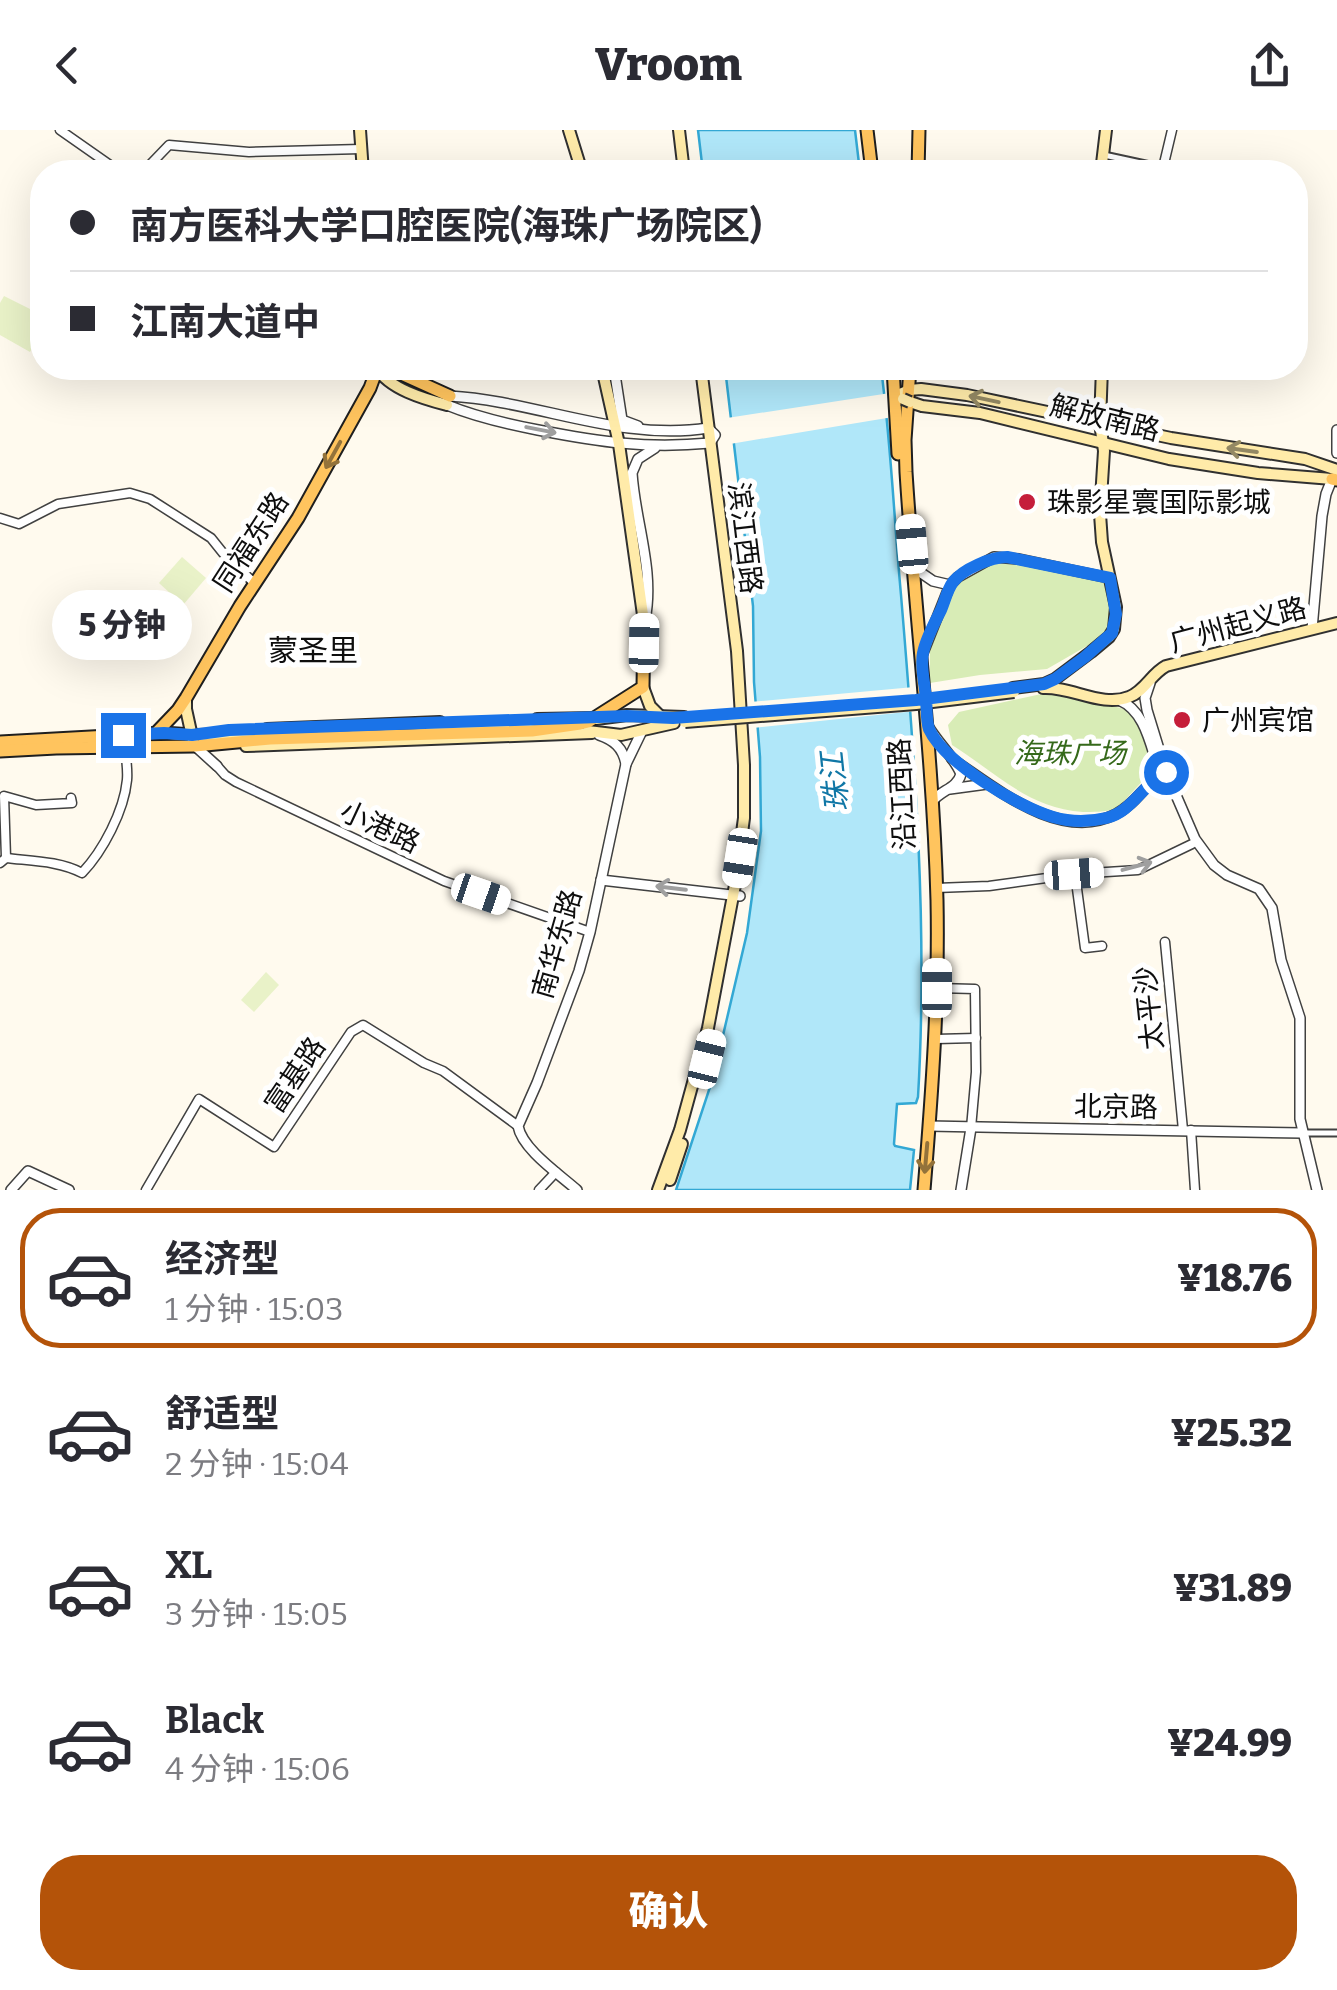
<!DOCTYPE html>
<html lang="zh">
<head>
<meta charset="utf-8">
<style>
	:root { --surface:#fff; --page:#f7f7f7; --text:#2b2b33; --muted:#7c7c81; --line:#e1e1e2; --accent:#b45309 }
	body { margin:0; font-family:Bitter,"Noto Sans SC",serif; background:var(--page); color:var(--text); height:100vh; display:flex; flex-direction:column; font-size:38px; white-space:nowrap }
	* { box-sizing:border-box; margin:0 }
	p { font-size:32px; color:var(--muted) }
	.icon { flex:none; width:55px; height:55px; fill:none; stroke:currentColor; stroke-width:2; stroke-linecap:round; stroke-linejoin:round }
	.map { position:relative; height:1060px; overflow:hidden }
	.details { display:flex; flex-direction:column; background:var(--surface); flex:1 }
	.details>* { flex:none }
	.hud { position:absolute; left:30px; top:30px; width:1278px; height:220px; border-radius:40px; box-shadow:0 10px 40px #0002; display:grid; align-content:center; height:220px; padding:0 40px; background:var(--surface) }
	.end { position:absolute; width:45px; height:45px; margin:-22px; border:12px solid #1a73e8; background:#fff; box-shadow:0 0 0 5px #fff }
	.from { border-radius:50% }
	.bubble { position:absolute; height:70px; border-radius:35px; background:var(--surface); box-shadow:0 10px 40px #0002; font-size:32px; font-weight:800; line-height:70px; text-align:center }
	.car { position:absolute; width:30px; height:60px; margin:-30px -15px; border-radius:12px; box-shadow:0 0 8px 2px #0007; background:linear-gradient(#fff 24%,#345 0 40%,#fff 0 76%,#345 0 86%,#fff 0) }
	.hud b { display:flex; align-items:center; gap:35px; height:95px; font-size:38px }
	.hud b+b { border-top:2px solid var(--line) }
	.hud i { width:25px; height:25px; background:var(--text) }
	ul { padding:18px 0 0; list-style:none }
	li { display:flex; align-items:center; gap:30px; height:140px; margin:0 20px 15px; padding:0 20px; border:5px solid transparent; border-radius:40px }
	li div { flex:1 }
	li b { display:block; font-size:38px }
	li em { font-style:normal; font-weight:800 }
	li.current { border-color:var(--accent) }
	li>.icon { width:90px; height:90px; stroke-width:1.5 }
	.action { display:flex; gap:20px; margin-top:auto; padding:20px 40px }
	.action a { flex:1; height:115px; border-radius:40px; background:var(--accent); color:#fff; font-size:40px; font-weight:800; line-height:115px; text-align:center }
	header { display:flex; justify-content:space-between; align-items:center; height:130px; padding:0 40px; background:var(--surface); font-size:45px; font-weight:800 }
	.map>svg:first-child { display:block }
</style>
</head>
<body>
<header><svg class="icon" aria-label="back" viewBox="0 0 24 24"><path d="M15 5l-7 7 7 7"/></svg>Vroom<svg class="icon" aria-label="share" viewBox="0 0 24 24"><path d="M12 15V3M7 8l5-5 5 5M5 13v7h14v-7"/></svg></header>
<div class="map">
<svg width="1337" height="1060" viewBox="0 0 1337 1060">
	<rect width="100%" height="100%" fill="#fffaee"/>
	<g fill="#d8ecb6">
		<path d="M 1001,430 L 1106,452 C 1112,470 1116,487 1106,505 L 1047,539 L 980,545 L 930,553 L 930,514 L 954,456 C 966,444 984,434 1001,430 Z"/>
		<path d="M 1055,561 L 1128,580 C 1144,604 1162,632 1137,657 C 1131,663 1122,675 1114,679 C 1106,682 1092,682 1083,682 C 1026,677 998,644 952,615 L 948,595 L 959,582 Z"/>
	</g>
	<g fill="#e9f2c8">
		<polygon points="4,166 42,185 40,204 30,222 0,205 0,173"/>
		<polygon points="182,427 206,448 183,475 159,453"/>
		<polygon points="266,842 279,855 254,882 241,870"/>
	</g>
	<g fill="#b0e7f9" stroke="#33a8d4" stroke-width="2.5">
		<polygon points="698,0 855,0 860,42 703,42"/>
		<path d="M 725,238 L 881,238 C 891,313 894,389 901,465 C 915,632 928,799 918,967 L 916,973 L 897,974 L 894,1014 L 895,1016 L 914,1020 L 910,1060 L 676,1060 L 713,948 L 747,803 L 761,701 L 760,627 L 754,552 L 753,476 Z"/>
	</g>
	<g fill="#fffaee">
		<polygon points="890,263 893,287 730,314 727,288"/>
		<polygon points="914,557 916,581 753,598 750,572"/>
	</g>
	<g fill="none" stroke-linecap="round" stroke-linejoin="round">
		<g stroke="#414141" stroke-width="9">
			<g id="pedestrian">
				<polyline points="1104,25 1164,38"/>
				<polyline points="1305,1003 1337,1003"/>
			</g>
		</g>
		<g stroke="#414141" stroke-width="11">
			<g id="minor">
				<polyline points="60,0 120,42"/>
				<polyline points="143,42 169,15 249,22 361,19"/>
				<polyline points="1162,42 1172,0"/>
				<polyline points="0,388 19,394 58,374 130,363 150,369 211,408 223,423 254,453"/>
				<polyline points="217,636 225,645 236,652 444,751 590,802"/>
				<polyline points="6,728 4,666 36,675 72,673 71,668"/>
				<path d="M 0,733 L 6,728 C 31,731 60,731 82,743 C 103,721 124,681 127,650 C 128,640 126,628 125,618"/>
				<polyline points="1075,744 1085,818 1102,816"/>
				<polyline points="936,758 989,756 1075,744 1138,740 1192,714"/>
				<polyline points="1165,812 1183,1000"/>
				<polyline points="937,858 975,859 976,942 971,998"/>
				<polyline points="936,909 976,908"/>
				<polyline points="1191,1000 1195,1060"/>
				<polyline points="146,1060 199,969 274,1017 351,902 363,895 424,933 443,941 518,996"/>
				<polyline points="539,1060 556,1042"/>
			</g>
		</g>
		<g stroke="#414141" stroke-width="12">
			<g id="tertiary">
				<polyline points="614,238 622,290 638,296"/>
				<path d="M 447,275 C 476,287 507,294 538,300 C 600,312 646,319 710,313 L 715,305 L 708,298 C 620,312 537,271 450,266"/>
				<polyline points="1337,300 1337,323"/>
				<polyline points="914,438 933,451 950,455"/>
				<path d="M 645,490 C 655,440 635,392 632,343 L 638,329 L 655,318"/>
				<polyline points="1312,499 1322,386 1326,364 1332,349"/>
				<polyline points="923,523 950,455 958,447 994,427 1019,429 1109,448"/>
				<polyline points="1150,553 1145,568 1147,580 1166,642 1195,709 1214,735 1227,745 1259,759 1272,778 1281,830 1300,888 1300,989 1317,1060"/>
				<path d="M 1119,570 C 1148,582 1151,622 1162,648"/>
				<path d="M 928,596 C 938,613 954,627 961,644 C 957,659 940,660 932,672"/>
				<path d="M 599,605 C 614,610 623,618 626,634"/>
				<polyline points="195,616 217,636"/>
				<path d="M 952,629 C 996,658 1060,713 1116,684 C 1136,674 1145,654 1163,643"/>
				<polyline points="950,659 987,654"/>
				<polyline points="601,750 740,766"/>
				<polyline points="929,996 1302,1003"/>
				<polyline points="11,1060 28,1041 69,1060"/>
				<path d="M 577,1060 C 559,1044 522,1019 518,996 L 537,953 L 579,841 L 590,802 L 626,634 L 642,601"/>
				<polyline points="961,1060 971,998"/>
			</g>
		</g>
		<g stroke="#303030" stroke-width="14">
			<g id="secondary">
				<polyline points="360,0 363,42"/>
				<polyline points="569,0 582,42"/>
				<polyline points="679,0 684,42"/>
				<polyline points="1101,42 1106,0"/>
				<path d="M 377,238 C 389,259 424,269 447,275"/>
				<polyline points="602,238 619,314 644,492"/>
				<polyline points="895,266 909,260 921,259 967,265 1171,308 1305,329 1337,340"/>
				<polyline points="910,272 922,276 980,283 1169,329 1258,343 1332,349"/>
				<polyline points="643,557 650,576 661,587"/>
				<polyline points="1013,558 1044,554 1055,549 1091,522 1109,507 1114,499 1116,477 1102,412 1100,384 1104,321 1100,293 1102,238"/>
				<path d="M 1043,558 C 1071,556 1102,578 1129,567 C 1145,561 1151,544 1166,536 L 1337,493"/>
				<polyline points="186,569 186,579 193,611"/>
				<polyline points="537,589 595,588"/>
				<polyline points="596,589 627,585 684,587"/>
				<polyline points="431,598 544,595"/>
				<polyline points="267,599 440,592"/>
				<polyline points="588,601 621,605 674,593"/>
				<polyline points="192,605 274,604"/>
				<polyline points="246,616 592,603"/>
				<polyline points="670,1050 682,1014"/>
				<polyline points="658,1060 680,1000 708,898 735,755 744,688 744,635 737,521 701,238"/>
			</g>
		</g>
		<g stroke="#1f1f1f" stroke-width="15">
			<g id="primary">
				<polyline points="867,0 872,42"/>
				<polyline points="918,42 919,0"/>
				<polyline points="893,238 898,324"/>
				<path d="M 910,238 L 905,310 L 906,342 C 915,485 933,626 937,770 C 939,867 932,963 924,1060"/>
				<polyline points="1332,349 1337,350"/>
				<polyline points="156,603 178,580 186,568 240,476 298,388 370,258 377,239 388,238 450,266"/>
				<polyline points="0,612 163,603 192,605"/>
				<polyline points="0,621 56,618 195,616 270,609 532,601 580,594 588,592 643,557 644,492"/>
			</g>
		</g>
		<use href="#pedestrian" stroke="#fff" stroke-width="5"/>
		<use href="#minor" stroke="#fff" stroke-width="8"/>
		<use href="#tertiary" stroke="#fff" stroke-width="9"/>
		<use href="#secondary" stroke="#ffeba9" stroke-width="10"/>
		<use href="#primary" stroke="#ffc45e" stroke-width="11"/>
		<g stroke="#303030" stroke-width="14" stroke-linecap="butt">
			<g id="secondary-bridge">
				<polyline points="903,269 910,272"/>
				<polyline points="685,592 916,574 1014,562"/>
			</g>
		</g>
		<use href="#secondary-bridge" stroke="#ffeba9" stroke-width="10"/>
	</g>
	<defs><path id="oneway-shaft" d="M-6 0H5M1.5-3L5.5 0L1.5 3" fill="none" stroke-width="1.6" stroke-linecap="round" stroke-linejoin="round" transform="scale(2.5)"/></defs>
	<g stroke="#938863">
		<use href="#oneway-shaft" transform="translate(984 269) rotate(-168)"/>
		<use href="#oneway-shaft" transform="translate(1242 320) rotate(-172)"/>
	</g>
	<g stroke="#9f9f9f">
		<use href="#oneway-shaft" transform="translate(541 300) rotate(11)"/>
		<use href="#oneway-shaft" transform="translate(1137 736) rotate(-15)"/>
		<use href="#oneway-shaft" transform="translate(671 758) rotate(-173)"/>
	</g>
	<g stroke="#93723a">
		<use href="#oneway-shaft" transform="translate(333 325) rotate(119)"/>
		<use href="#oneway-shaft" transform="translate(926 1028) rotate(95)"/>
	</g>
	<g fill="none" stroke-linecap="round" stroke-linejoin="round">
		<path stroke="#1a73e8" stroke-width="12" d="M 123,605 L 164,603 L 192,605 L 229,600 L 627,586 L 673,588 L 916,570 L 1044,554 L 1055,549 L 1085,527 L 1112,503 L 1116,484 L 1110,448 L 1007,427 C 991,427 963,439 953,452 C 947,460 945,471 941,480 C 934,494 926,508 923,523 C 920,537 925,554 926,569 C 927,578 926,590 929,599 C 944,632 1018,677 1053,687 C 1070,692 1089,692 1106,688 C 1132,682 1143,654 1166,642"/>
	</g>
	<g fill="#c51e3b" stroke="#fff" stroke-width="4">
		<circle cx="1027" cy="372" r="10"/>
		<circle cx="1182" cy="590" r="10"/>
	</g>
	<g text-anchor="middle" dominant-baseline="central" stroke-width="10" stroke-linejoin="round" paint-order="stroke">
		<g font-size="28" fill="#0e0e0e" stroke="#fff">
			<text transform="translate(1105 288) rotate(14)">解放南路</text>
			<text transform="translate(745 408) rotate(83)">滨江西路</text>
			<text transform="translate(251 412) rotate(-57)">同福东路</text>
			<text transform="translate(1238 495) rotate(-15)">广州起义路</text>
			<text transform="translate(902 664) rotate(-93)">沿江西路</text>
			<text transform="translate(380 697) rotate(25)">小港路</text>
			<text transform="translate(557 814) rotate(-74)">南华东路</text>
			<text transform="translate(1149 878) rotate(-96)">太平沙</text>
			<text transform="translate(295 945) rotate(-56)">富基路</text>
			<text transform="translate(1116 977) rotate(1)">北京路</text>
		</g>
		<g font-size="28" fill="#0e0e0e" stroke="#fff" text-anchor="start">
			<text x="1047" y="372">珠影星寰国际影城</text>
			<text x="1202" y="590">广州宾馆</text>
		</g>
		<g font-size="28" font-style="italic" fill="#35691a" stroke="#fff">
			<text x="1070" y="623">海珠广场</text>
		</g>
		<g font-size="30" fill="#0e0e0e" stroke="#fff">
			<text x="313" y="521">蒙圣里</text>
		</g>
		<g font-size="30" font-style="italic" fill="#1077a6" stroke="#fff">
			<text transform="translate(835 652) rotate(-96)">珠江</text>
		</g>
	</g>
</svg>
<i class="end from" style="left:1166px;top:642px"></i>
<i class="end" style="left:123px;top:605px"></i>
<div class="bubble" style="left:52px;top:460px;width:140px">5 分钟</div>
<i class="car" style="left:912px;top:414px;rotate:355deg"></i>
<i class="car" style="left:644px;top:513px;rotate:1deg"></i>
<i class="car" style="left:740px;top:728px;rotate:189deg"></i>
<i class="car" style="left:1074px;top:744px;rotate:86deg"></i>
<i class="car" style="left:481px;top:764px;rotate:109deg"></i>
<i class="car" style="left:937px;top:858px;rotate:0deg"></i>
<i class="car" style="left:707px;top:929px;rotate:14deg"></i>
<div class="hud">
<b><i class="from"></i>南方医科大学口腔医院(海珠广场院区)</b>
<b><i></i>江南大道中</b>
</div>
</div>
<section class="details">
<ul>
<li class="current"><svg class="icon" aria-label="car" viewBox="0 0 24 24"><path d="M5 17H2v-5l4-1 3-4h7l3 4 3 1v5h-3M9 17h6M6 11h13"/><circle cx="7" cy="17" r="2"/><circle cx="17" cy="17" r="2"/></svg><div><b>经济型</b><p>1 分钟 · 15:03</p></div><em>¥18.76</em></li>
<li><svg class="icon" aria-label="car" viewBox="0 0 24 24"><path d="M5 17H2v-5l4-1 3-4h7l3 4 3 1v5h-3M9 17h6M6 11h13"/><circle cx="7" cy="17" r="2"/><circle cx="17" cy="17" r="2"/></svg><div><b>舒适型</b><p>2 分钟 · 15:04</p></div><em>¥25.32</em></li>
<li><svg class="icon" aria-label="car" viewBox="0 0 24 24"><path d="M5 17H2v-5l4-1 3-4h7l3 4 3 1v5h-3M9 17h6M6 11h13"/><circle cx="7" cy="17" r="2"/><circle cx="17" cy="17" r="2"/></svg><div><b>XL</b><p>3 分钟 · 15:05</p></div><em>¥31.89</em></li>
<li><svg class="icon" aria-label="car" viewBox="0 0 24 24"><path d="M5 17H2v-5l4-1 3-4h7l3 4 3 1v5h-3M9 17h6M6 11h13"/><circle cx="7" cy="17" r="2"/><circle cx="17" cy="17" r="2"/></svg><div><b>Black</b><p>4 分钟 · 15:06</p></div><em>¥24.99</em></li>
</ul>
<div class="action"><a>确认</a></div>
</section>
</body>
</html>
